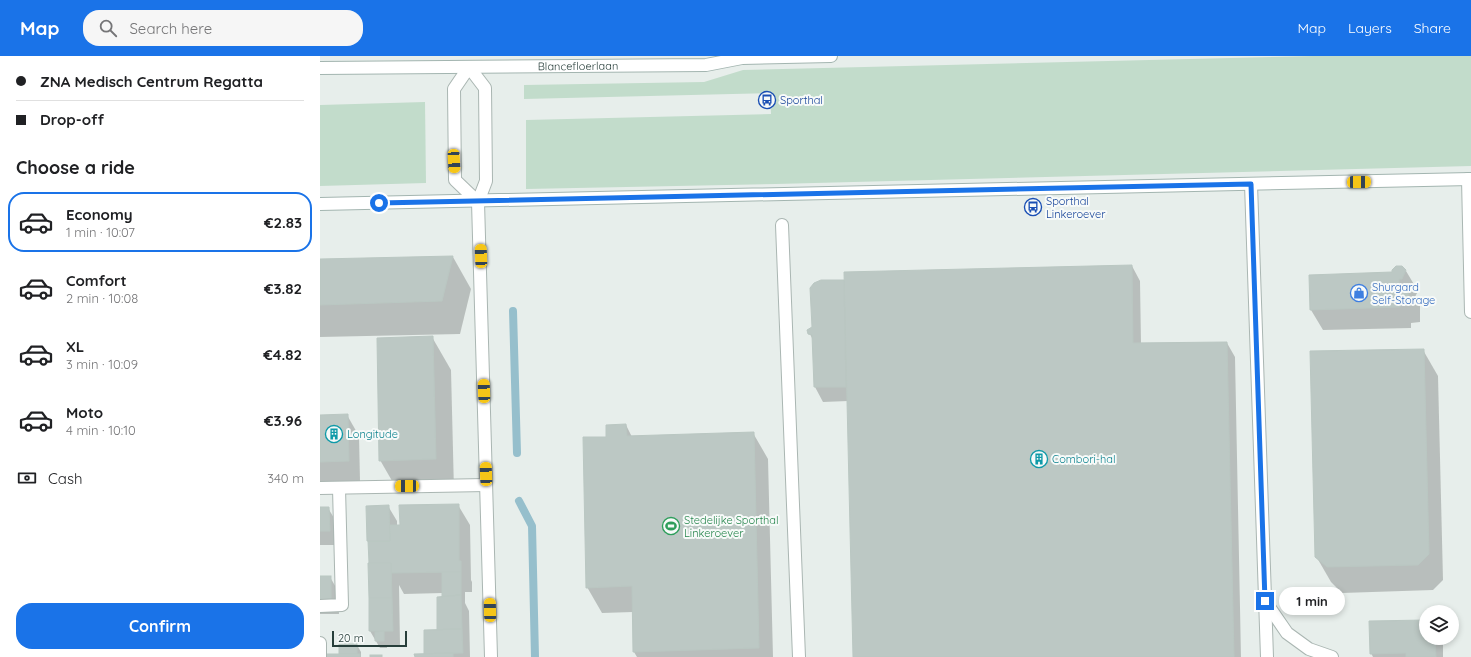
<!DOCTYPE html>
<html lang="en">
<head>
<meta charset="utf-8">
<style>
	:root { --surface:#fff; --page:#f6f6f6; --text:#202124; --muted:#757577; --line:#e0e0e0; --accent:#1a73e8 }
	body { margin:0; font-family:Quicksand,sans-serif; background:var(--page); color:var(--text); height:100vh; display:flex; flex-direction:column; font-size:15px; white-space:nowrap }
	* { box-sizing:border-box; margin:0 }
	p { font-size:13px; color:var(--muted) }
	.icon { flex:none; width:22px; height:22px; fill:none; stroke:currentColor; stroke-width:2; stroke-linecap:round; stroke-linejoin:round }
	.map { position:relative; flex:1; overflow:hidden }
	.panel { display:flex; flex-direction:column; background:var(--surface); width:320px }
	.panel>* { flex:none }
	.guide { display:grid; align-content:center; height:88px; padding:0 16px; background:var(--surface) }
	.buttons { position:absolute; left:1099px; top:549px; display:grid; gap:8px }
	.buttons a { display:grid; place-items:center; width:40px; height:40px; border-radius:50%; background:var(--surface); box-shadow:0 2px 6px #0003; font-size:20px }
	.scale { position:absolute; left:12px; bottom:10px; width:75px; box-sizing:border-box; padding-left:4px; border:2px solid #273e3a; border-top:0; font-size:11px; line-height:14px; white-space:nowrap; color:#273e3a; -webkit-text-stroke:3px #f7faf9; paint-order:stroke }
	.end { position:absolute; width:18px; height:18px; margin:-9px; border:5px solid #1a73e8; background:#fff; box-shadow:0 0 0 2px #fff }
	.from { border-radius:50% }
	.bubble { position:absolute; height:28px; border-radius:14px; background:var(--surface); box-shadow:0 2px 6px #0003; font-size:13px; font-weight:700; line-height:28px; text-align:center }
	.car { position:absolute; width:12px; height:24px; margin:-12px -6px; border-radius:5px; box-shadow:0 0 3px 1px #0007; background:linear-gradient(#f5c518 24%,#345 0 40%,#f5c518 0 76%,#345 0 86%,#f5c518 0) }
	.guide b { display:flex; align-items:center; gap:14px; height:38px; font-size:15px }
	.guide b+b { border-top:1px solid var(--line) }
	.guide i { width:10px; height:10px; background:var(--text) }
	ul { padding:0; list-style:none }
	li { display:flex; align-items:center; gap:12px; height:60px; margin:0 8px 6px; padding:0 8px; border:2px solid transparent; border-radius:16px }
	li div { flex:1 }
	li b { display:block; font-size:15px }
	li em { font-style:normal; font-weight:700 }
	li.on { border-color:var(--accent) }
	li>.icon { width:36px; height:36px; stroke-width:1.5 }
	h2 { padding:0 16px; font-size:18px; line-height:48px }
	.pay { display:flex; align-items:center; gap:10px; height:44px; padding:0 16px; font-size:15px }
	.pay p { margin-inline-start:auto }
	.button { display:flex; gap:8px; margin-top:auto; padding:8px 16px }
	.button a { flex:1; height:46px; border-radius:16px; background:var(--accent); color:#fff; font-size:16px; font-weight:700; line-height:46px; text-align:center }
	header { display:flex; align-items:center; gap:24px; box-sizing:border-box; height:56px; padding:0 20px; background:var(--accent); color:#fff }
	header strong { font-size:19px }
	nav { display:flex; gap:22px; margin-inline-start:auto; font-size:14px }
	.search { width:280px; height:36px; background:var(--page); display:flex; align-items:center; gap:10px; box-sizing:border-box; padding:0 14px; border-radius:16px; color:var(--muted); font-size:15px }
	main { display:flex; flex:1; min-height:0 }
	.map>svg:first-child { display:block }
</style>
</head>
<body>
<header>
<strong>Map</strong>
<div class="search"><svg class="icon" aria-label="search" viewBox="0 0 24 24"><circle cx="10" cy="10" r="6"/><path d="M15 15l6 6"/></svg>Search here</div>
<nav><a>Map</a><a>Layers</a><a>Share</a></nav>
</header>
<main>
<section class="panel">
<div class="guide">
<b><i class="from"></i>ZNA Medisch Centrum Regatta</b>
<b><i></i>Drop-off</b>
</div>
<h2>Choose a ride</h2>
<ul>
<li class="on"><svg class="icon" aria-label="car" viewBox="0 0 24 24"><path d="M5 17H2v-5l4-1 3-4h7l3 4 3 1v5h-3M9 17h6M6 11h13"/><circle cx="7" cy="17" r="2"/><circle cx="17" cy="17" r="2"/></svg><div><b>Economy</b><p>1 min · 10:07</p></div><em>€2.83</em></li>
<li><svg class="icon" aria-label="car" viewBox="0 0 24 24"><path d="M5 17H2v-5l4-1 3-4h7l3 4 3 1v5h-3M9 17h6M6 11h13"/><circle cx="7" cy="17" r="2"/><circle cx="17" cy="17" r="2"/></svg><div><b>Comfort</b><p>2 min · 10:08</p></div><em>€3.82</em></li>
<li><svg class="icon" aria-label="car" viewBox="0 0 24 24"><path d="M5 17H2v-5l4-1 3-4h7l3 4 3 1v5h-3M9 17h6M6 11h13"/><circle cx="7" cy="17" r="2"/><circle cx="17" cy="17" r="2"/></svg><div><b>XL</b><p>3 min · 10:09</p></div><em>€4.82</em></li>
<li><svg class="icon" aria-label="car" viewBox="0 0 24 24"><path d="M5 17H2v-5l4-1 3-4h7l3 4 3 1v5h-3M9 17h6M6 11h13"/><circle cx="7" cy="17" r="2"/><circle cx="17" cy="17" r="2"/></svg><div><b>Moto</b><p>4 min · 10:10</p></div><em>€3.96</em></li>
</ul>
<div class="pay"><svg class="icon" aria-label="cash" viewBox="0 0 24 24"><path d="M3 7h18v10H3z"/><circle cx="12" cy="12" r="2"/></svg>Cash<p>340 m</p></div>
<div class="button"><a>Confirm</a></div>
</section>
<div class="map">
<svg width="1151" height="601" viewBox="0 0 1151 601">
	<rect width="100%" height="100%" fill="#e7eeeb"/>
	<g fill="#c2dccb">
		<polygon points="993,0 1151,0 1151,110 456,128 206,133 206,64 451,58 450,37 204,43 204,29 384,26 423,14"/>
		<polygon points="105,46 106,127 0,130 0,49"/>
	</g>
	<g fill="#0003">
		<polygon points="133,201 151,233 140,278 0,281 0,204"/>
		<polygon points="812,210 820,225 821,288 907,287 915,301 921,601 534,601 528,345 503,346 495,331 493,284 489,276 493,271 497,226"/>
		<polygon points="1086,215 1098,235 1095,241 1100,250 1100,266 1091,267 1091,272 1003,274 991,254 1073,217"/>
		<polygon points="112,281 131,314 134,435 79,437 60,404"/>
		<polygon points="1103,294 1118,320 1123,524 1113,534 1022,537 1011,526 996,500"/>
		<polygon points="27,359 39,380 40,425 0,426 0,360"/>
		<polygon points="306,369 312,381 433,377 448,403 453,601 317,601 314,596 313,556 282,557 267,531 287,382"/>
		<polygon points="138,449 150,469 151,524 152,526 152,536 145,536 145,547 149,555 150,601 96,601 105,599 118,575 124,541 123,537 84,538 79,529 80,589 67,589 67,592 60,592 50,575 68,450 77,465 77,470"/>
		<polygon points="0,452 8,452 17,467 17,489 0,489"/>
		<polygon points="0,521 10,521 18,535 19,558 0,558"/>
		<polygon points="1106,565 1106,582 1123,582 1123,601 1053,601 1051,597"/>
		<polygon points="37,589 41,596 41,601 6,601 20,599"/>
	</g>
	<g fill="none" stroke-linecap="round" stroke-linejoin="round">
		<g stroke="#96bfcc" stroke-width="8">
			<polyline points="193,255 197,397"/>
			<polyline points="199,445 212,470 215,601"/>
		</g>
	</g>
	<g fill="#bcc8c4" stroke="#bac7c2">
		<polygon points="133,200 122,245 0,249 0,203"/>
		<polygon points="812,209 813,287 907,286 914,601 533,601 524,216"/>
		<polygon points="1076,210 1082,210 1086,214 1082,223 1079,223 1079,229 1088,228 1089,245 1080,246 1080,251 990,254 989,219 1072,216 1072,214"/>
		<polygon points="501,224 524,224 526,331 494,331 492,279 488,278 487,274 492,271 490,232 494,227"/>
		<polygon points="113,280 116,403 59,405 57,282"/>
		<polygon points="1104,293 1109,498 1098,509 1007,511 995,501 990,295"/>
		<polygon points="28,358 29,405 0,406 0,359"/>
		<polygon points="306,368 307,380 434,376 439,592 313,596 312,530 266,532 263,381 286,381 286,369"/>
		<polygon points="139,448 139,505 141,505 141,516 71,517 71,507 49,507 48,485 70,485 69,469 80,469 79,449"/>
		<polygon points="69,449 70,485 47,485 46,450"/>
		<polygon points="0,451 9,451 10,475 0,475"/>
		<polygon points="48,507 71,507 72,542 49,542"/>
		<polygon points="122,516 141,516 141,539 122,541"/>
		<rect x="0" y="520" width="11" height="24"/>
		<polygon points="141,539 142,573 117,574 117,541"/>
		<polygon points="49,542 72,542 73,575 49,575"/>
		<polygon points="1106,564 1106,582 1115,582 1116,601 1086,601 1086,597 1050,598 1049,565"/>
		<polygon points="142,573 143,597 104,598 104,574"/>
		<polygon points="64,575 64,585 55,585 55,576"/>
		<rect x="19" y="588" width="18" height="10"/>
		<polygon points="133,597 133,601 95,601 94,598"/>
		<rect x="5" y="598" width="35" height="3"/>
		<rect x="50" y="599" width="12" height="2"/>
	</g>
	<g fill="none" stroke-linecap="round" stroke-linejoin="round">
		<g stroke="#aab6b2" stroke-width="14">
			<g id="service">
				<polyline points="1148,123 1151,256"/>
				<polyline points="931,128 947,601"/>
				<polyline points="462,169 479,601"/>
				<polyline points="945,545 967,577 989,593 1012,601"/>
			</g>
		</g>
		<g stroke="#aab6b2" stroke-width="14">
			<g id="pedestrian">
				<polyline points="0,550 22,549 19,432"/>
				<polyline points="0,587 0,601"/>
			</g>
		</g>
		<g stroke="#aab6b2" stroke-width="14">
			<g id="minor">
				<polyline points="158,146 135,124 134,33 149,11 165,32 166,125 158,146 171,601"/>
				<polyline points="0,432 166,429"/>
			</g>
		</g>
		<g stroke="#a3b5b0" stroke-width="14">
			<g id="secondary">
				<path id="s1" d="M 0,12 L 386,9 L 422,2 L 511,0"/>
				<polyline points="0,148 1151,123"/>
			</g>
		</g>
		<use href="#service" stroke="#fff" stroke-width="12"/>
		<use href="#pedestrian" stroke="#fff" stroke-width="12"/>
		<use href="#minor" stroke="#fff" stroke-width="12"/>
		<use href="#secondary" stroke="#fff" stroke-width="12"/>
	</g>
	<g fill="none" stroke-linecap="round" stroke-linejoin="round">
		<polyline stroke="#1a73e8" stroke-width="5" points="59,147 931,128 945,545"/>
	</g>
	<defs>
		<g id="bus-ring" transform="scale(0.9)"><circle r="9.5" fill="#f7faf9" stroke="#1a4fb4" stroke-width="1.5"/><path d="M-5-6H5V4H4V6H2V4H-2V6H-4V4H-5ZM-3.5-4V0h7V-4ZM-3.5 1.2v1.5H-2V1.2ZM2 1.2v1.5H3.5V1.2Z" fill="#1a4fb4"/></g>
		<g id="shop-ring" transform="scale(0.9)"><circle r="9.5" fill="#f7faf9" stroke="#3f7fe0" stroke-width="1.5"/><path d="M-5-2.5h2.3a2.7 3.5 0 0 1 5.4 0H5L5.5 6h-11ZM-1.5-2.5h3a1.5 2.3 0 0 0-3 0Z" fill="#3f7fe0"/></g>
		<g id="building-ring" transform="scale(0.9)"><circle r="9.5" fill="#f7faf9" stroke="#0f9aa8" stroke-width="1.5"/><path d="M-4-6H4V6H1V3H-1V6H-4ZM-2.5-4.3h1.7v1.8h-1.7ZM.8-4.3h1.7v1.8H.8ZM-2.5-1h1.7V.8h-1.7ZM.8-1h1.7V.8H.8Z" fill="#0f9aa8"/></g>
		<g id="stadium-ring" transform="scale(0.9)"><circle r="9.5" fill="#f7faf9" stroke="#2e9e5b" stroke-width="1.5"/><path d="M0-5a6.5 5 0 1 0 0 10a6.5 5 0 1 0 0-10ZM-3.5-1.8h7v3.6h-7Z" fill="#2e9e5b"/></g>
	</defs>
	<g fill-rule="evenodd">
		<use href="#bus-ring" x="447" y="44"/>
		<use href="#bus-ring" x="713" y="151"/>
		<use href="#shop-ring" x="1039" y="237"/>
		<use href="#building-ring" x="14" y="378"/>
		<use href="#building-ring" x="719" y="403"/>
		<use href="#stadium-ring" x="351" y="470"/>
	</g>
	<g text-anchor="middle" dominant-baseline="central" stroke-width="4" stroke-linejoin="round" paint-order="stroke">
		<g font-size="11" fill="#273e3a" stroke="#f7faf9">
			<text stroke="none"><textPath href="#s1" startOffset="258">Blancefloerlaan</textPath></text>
		</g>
		<g font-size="11" fill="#164399" stroke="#f7faf9" text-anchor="start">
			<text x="460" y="44">Sporthal</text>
			<text x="726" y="145">Sporthal<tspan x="726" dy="13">Linkeroever</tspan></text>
		</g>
		<g font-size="11" fill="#366cbe" stroke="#f7faf9" text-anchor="start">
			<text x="1052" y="231">Shurgard<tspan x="1052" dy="13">Self-Storage</tspan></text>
		</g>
		<g font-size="11" fill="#0d838f" stroke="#f7faf9" text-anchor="start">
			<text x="27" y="378">Longitude</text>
			<text x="732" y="403">Combori-hal</text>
		</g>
		<g font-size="11" fill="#27864d" stroke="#f7faf9" text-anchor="start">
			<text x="364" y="464">Stedelijke Sporthal<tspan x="364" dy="13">Linkeroever</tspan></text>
		</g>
	</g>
</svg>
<div class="buttons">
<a><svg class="icon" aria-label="layers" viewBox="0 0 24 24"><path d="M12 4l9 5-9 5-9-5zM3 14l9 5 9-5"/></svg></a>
</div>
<div class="scale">20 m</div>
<i class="end from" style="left:59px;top:147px"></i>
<i class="end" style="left:945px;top:545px"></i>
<div class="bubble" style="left:959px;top:531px;width:66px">1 min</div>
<i class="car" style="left:134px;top:105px;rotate:177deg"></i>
<i class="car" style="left:1039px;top:126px;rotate:89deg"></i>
<i class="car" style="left:161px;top:200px;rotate:358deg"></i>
<i class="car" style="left:164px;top:335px;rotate:358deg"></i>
<i class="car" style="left:166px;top:418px;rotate:358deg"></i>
<i class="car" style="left:87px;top:430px;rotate:269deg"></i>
<i class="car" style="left:170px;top:554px;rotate:359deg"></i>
</div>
</main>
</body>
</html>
